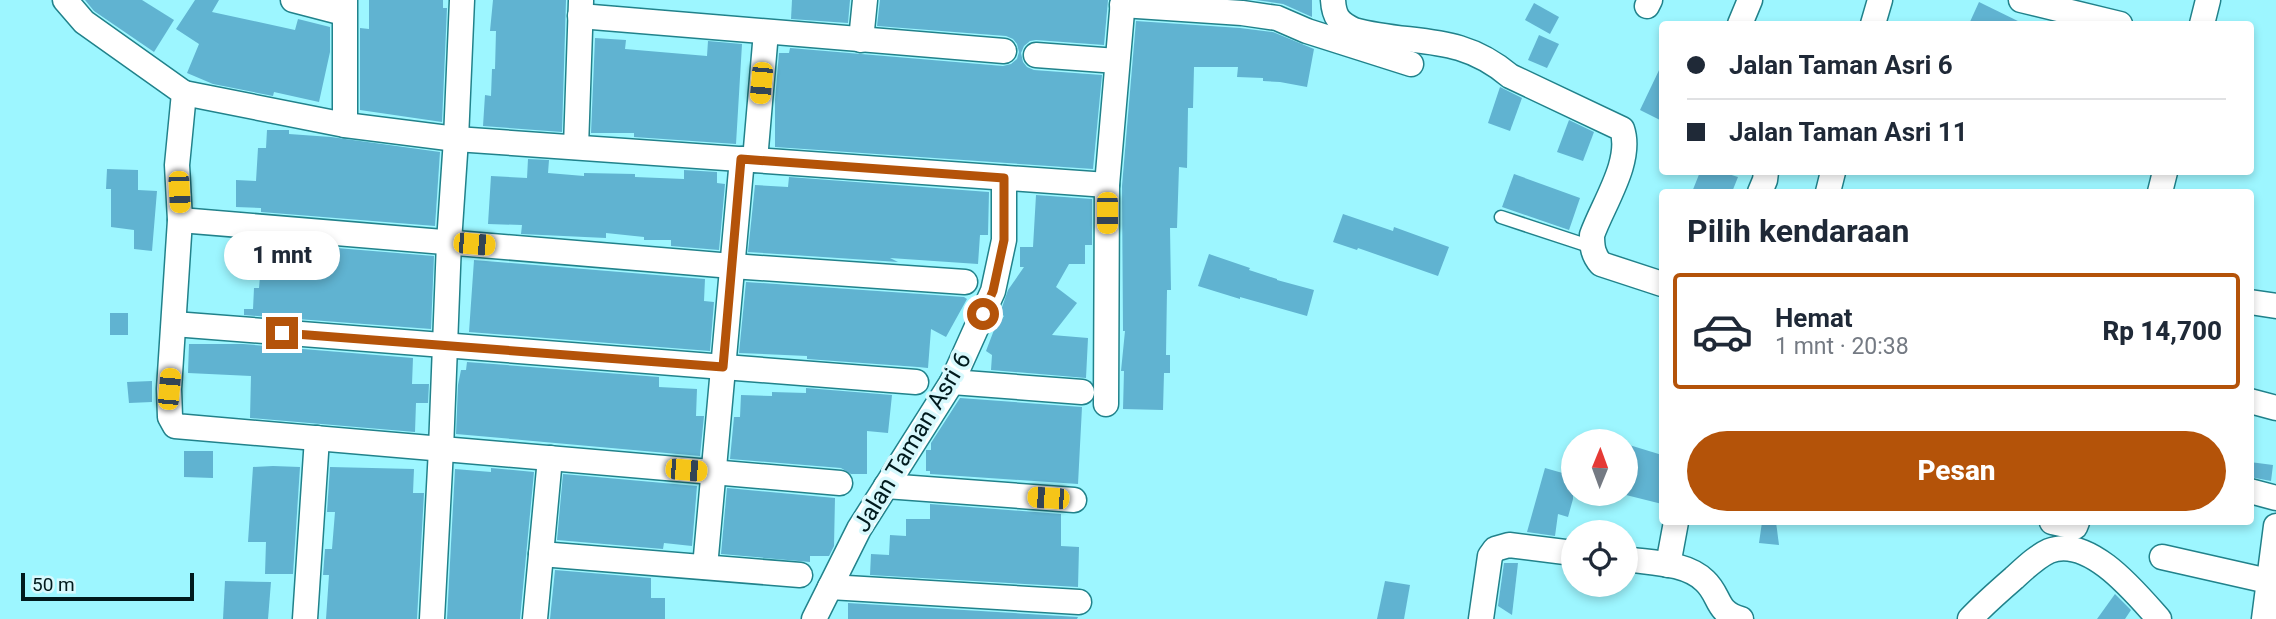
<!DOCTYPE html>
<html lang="id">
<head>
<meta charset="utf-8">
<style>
	:root { --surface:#fff; --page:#f6f6f7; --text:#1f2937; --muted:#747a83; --line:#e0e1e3; --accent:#b45309 }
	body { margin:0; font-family:Roboto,sans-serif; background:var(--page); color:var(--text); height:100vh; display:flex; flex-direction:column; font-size:26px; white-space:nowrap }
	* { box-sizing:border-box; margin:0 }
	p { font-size:23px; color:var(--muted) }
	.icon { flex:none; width:38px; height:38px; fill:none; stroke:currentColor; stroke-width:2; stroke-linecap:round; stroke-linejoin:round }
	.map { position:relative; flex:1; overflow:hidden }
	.panel { position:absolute; left:1659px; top:189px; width:595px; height:336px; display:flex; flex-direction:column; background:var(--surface); border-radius:7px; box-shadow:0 4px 10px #0003 }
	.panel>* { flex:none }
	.hud { position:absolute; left:1659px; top:21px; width:595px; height:154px; border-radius:7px; box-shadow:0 4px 10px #0003; display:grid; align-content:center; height:154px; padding:0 28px; background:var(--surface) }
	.needle { width:46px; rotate:1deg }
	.tools { position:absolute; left:1561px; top:429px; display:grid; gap:14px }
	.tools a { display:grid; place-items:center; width:77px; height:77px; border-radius:50%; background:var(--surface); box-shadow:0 4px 10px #0003; font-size:35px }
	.scale { position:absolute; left:21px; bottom:18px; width:173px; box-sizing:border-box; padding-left:7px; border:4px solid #001a1d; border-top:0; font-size:19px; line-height:24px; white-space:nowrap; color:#001a1d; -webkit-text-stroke:5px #d8f9fd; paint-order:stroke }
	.end { position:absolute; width:32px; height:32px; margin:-16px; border:9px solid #b45309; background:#fff; box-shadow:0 0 0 4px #fff }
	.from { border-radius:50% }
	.bubble { position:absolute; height:49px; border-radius:24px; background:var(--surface); box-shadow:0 4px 10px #0003; font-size:23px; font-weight:800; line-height:49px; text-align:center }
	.car { position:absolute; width:21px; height:42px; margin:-21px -10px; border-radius:9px; box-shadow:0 0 5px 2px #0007; background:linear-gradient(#f5c518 24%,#345 0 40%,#f5c518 0 76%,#345 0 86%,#f5c518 0) }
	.hud b { display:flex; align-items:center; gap:24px; height:66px; font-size:26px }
	.hud b+b { border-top:2px solid var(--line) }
	.hud i { width:18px; height:18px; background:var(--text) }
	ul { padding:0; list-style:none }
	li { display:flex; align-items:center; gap:21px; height:116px; margin:0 14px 10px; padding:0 14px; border:4px solid var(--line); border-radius:7px }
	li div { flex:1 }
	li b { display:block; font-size:26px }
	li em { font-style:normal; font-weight:800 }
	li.current { border-color:var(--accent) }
	li>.icon { width:63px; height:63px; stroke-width:1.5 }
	h2 { padding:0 28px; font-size:32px; line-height:84px }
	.action { display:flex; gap:14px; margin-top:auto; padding:14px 28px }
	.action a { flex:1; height:80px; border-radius:42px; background:var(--accent); color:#fff; font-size:28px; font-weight:800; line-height:80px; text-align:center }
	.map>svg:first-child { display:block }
</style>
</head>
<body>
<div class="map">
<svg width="2276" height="619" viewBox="0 0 2276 619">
	<rect width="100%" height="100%" fill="#9df6ff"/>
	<g fill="#60b3d1">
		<polygon points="85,0 142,0 174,20 154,52 94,11"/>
		<polygon points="195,0 219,0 212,12 295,30 298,19 330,27 330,52 319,102 274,92 273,96 213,84 187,73 199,44 176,29"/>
		<polygon points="369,0 443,0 443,8 447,8 442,122 360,110 360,28 369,29"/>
		<polygon points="493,0 566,0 562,132 483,126 485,95 491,96 492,69 495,69 496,31 490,31"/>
		<polygon points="792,0 850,0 848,23 791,19"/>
		<polygon points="880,0 1108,0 1104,45 1036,40 1030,41 1024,46 1021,53 1023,62 1027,67 1034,70 1102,75 1093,169 775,147 775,100 779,53 789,53 790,48 1003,66 1011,64 1017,59 1019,52 1017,44 1013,39 1006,36 877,26"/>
		<polygon points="1256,0 1312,0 1312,17 1283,4"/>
		<polygon points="1979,2 2024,24 1969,24"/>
		<polygon points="1534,3 1559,17 1550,34 1525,20"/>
		<polygon points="1136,21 1240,28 1273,32 1314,49 1307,87 1280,82 1263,81 1263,78 1237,77 1238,67 1194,67 1193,108 1188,108 1187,168 1179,167 1177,228 1170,228 1171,290 1167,290 1166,355 1170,355 1170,373 1164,373 1163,410 1123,409 1124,371 1121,371 1125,331 1123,331 1122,186"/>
		<polygon points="1539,35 1559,44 1547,68 1528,60"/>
		<polygon points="595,38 626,40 625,49 707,56 708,41 742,44 736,144 634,137 634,133 591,133"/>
		<polygon points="1662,64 1662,121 1640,110"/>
		<polygon points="1500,87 1522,98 1510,131 1488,123"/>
		<polygon points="1569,120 1594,132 1583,161 1557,152"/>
		<polygon points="267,130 289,130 289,134 331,137 440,152 435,226 261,212 261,208 236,207 236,180 256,181 258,148 266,148"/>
		<polygon points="528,159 549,160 548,173 584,176 584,173 635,174 635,177 684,179 684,170 717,172 717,183 725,184 719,250 671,246 671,240 644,240 644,237 606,233 606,238 521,234 522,225 488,224 491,176 527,178"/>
		<polygon points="107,169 138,170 138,190 157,191 152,251 134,249 134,230 111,227 111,189 106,189"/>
		<polygon points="1700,172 1722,172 1738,177 1732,192 1692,192"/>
		<polygon points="1514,174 1580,198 1569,230 1502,207"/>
		<polygon points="789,177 989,192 988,235 980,235 978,264 890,258 898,262 748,252 755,185 788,187"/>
		<polygon points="1036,195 1092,199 1092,245 1085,245 1085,264 1069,264 1056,287 1077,303 1052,335 1088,338 1086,378 991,370 992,355 986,351 994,330 1004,316 1000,313 1008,290 1024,267 1020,267 1020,247 1033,247"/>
		<polygon points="1343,214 1393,231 1394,227 1449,247 1438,276 1358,248 1357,250 1333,242"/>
		<polygon points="263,242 434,256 431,329 244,315 244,309 253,309 254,288 259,288"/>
		<polygon points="1209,254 1250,268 1249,270 1277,279 1277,280 1314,290 1307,316 1240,297 1240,299 1198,286"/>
		<polygon points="474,260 705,279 704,301 714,302 710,351 469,332"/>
		<polygon points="746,282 964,297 967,299 946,337 931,329 928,368 918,367 807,359 807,356 739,353"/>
		<rect x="110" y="313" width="18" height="22"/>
		<polygon points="189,344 243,344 413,358 412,384 429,384 428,403 416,403 415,432 250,418 251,376 188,373"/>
		<polygon points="467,362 659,377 659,387 697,389 696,416 704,416 700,456 456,434 458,385 461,370 466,370"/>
		<polygon points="152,381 152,402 129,403 127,382"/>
		<polygon points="806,388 892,395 888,433 867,431 867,474 851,474 841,468 730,459 734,417 740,417 741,395 772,396 772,392 806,393"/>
		<polygon points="960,398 1082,407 1078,484 930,474 930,471 926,471 926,450 931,450 931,443"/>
		<polygon points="1626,444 1662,455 1662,504 1626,495"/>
		<polygon points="184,451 213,451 213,478 184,477"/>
		<polygon points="2250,462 2273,465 2271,481 2250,477"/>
		<polygon points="273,466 300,467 293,574 265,574 266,542 248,542 253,467"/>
		<polygon points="330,467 414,469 413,493 424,493 417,619 326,619 329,575 323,575 325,549 332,549 335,512 327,512"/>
		<polygon points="491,468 534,472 520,619 447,619 455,469 491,472"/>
		<polygon points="1545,468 1573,476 1573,499 1568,517 1558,514 1555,536 1527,532"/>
		<polygon points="563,474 697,486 692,546 664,543 663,549 557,540"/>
		<polygon points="727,488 835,498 834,546 829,556 810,556 810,562 721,554"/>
		<polygon points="930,504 1061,514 1061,546 1079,547 1078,587 870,575 871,554 889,555 890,535 906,536 906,519 930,519"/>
		<polygon points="1762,522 1776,522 1779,545 1759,543"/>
		<polygon points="1504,563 1518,563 1512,615 1498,606"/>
		<polygon points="555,570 651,578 651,598 665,598 665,619 550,619"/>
		<polygon points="225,581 271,582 268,619 223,619"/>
		<polygon points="1385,581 1410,585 1404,619 1377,619"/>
		<polygon points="2115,594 2131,610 2125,619 2097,619"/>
		<polygon points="848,603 1078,617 1077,619 848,619"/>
	</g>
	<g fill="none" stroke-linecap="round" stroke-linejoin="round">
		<g stroke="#21828b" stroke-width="15">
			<polyline id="lane" points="1501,217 1592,247"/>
		</g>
		<g stroke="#21828b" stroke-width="27">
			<g id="street">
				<polyline points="65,0 84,22 184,93 177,165 180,220 169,389 170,417 175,426 840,483"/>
				<polyline points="293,0 343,13"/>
				<polyline points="345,0 345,125"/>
				<path d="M 1333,0 C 1334,17 1339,23 1354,30 C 1413,46 1458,32 1510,76 L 1622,129 C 1633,161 1603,204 1592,235 C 1592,247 1593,255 1601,264 L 1662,284"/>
				<polyline points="2021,0 2120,24"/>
				<polyline points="1122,5 1242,13 1277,18 1307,31 1411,64"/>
				<polyline points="1647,6 1650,0"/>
				<polyline points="580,16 1004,51"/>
				<polyline points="1740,24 1750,0"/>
				<polyline points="1873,24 1880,0"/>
				<polyline points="2202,24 2208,0"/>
				<polyline points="861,40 865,0"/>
				<polyline points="1036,55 1117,61"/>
				<polyline points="184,93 345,125 456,139 1107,185"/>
				<polyline points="576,147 581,1"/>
				<polyline points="755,160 766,32"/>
				<polyline points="1760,192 1765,180 1766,172"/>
				<polyline points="1828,192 1833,172"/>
				<polyline points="2160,192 2165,172"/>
				<polyline points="180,220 732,266 965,282"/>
				<polyline points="2250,302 2276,306"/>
				<polyline points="174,324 916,382"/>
				<polyline points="952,382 1082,392"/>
				<polyline points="2250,401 2276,408"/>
				<polyline points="1106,404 1107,185 1123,0"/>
				<polyline points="886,486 1074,500"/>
				<polyline points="2250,491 2276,498"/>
				<polyline points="2052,522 2075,527 2077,522"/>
				<polyline points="541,554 800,575"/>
				<polyline points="2162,557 2268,581"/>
				<path d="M 1626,559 C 1650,563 1686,562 1705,581 C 1721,596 1715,612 1741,619"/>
				<polyline points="1668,565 1676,522"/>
				<polyline points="705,567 742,159"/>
				<polyline points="830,587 1079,602"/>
				<polyline points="305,619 317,438"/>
				<polyline points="432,619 441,449 449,242 456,139 462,0"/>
				<polyline points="535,619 550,458"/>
				<polyline points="814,619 859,529 952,382 993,291 1004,240 1004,178"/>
				<polyline points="1481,619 1490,556 1495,549 1509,545 1573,553"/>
				<path d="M 1970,619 C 1984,604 1999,591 2014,578 C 2025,568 2036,557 2049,551 C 2089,535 2135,592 2159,619"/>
				<polyline points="2264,619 2276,526"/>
			</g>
		</g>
		<use href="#lane" stroke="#fff" stroke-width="12"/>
		<use href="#street" stroke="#fff" stroke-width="24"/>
	</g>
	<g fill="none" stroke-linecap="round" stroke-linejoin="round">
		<polyline stroke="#b45309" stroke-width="9" points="282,333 723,367 741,159 1004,178 1004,240 993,291 983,314"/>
	</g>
	<g text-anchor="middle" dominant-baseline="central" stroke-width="7" stroke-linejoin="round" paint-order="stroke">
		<g font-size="24" fill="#001a1d" stroke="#d8f9fd">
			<text transform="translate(912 442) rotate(-59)">Jalan Taman Asri 6</text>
		</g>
	</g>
</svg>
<div class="tools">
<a><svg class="needle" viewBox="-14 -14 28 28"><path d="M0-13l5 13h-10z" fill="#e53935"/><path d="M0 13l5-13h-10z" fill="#747a83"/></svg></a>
<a><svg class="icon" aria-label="locate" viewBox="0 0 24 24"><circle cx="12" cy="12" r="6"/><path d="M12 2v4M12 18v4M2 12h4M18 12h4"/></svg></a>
</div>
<div class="scale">50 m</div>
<i class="end from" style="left:983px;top:314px"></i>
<i class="end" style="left:282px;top:333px"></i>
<div class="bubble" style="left:224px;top:231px;width:116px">1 mnt</div>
<i class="car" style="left:761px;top:83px;rotate:185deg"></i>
<i class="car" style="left:179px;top:192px;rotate:177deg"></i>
<i class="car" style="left:1107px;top:213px;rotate:180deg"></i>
<i class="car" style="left:474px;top:244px;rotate:95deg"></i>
<i class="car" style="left:169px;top:389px;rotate:5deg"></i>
<i class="car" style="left:686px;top:470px;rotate:95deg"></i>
<i class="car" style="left:1048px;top:498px;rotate:274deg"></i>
<div class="hud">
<b><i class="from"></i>Jalan Taman Asri 6</b>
<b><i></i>Jalan Taman Asri 11</b>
</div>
<section class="panel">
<h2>Pilih kendaraan</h2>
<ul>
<li class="current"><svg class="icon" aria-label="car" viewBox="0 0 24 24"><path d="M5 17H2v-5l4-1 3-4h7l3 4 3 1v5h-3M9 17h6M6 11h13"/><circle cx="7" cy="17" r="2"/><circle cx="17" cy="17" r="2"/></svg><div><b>Hemat</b><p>1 mnt · 20:38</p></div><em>Rp 14,700</em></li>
</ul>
<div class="action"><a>Pesan</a></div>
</section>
</div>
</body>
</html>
